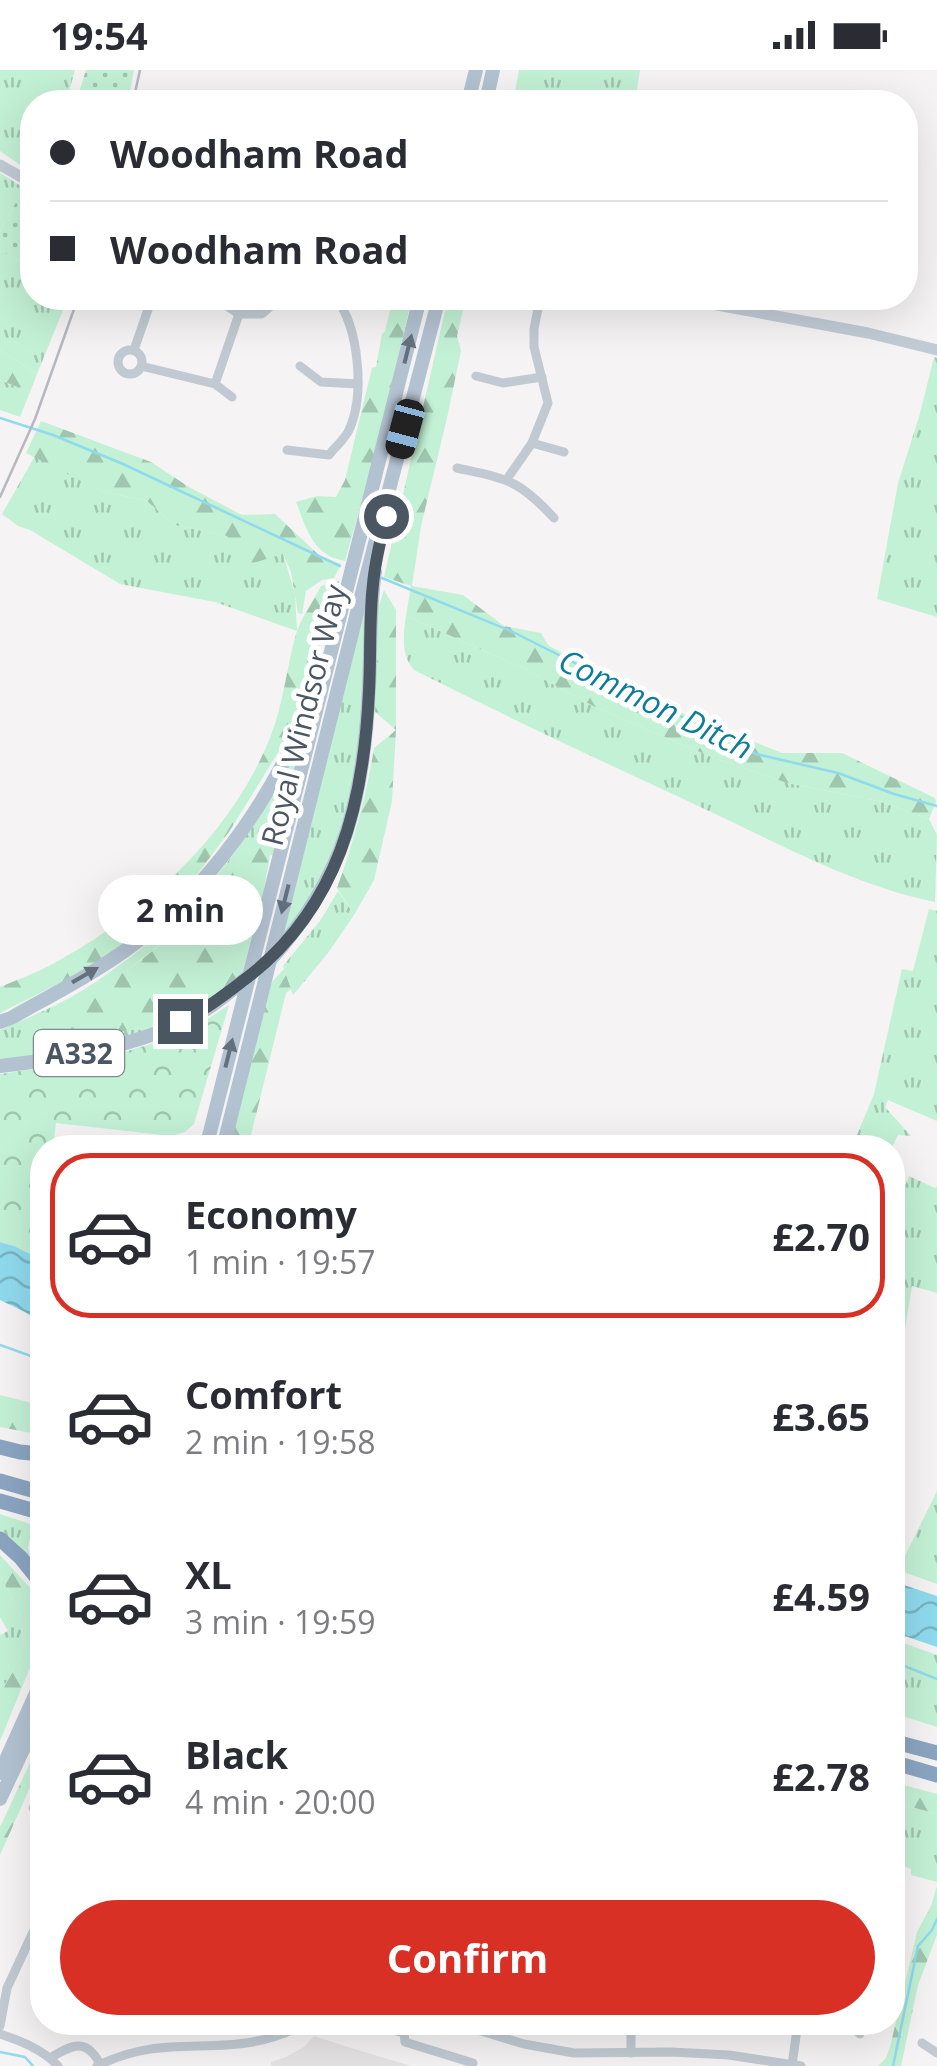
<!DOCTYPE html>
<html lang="en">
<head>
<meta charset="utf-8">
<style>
	:root { --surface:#fff; --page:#f2f2f3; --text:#2b2b33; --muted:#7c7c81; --line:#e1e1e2; --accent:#d93025 }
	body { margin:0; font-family:"Open Sans",sans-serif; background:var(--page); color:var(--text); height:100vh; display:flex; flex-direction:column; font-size:38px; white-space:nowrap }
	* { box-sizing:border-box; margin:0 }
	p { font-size:32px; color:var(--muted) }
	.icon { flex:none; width:55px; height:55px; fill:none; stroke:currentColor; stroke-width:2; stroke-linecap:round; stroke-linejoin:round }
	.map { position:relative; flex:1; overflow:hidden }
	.sheet { position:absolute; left:30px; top:1065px; width:875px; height:900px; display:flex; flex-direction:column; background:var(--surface); border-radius:40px; box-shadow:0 10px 40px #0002 }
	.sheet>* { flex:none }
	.guide { position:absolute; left:20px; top:20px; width:898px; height:220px; border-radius:40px; box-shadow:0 10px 40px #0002; display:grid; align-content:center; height:220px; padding:0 30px; background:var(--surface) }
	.end { position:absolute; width:45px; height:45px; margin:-22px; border:12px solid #4a5661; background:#fff; box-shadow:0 0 0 5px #fff }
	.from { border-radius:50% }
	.bubble { position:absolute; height:70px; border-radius:35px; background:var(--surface); box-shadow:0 10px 40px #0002; font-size:32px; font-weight:700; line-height:70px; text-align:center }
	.car { position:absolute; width:30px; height:60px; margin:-30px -15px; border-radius:12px; box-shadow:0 0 8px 2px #0007; background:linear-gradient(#222 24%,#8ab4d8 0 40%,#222 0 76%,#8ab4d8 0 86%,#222 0) }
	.guide b { display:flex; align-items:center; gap:35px; height:95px; font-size:38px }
	.guide b+b { border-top:2px solid var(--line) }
	.guide i { width:25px; height:25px; background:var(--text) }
	ul { padding:18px 0 0; list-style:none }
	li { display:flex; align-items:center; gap:30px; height:165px; margin:0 20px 15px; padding:0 10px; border:5px solid transparent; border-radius:40px }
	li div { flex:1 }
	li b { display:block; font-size:38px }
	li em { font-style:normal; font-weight:700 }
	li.active { border-color:var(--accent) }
	li>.icon { width:90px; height:90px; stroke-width:1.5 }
	.primary-button { display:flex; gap:20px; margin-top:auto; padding:20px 30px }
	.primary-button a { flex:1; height:115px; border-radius:60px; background:var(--accent); color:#fff; font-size:40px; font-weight:700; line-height:115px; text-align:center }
	.status { display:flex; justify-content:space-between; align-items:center; height:70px; padding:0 50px; background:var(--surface); direction:ltr }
	.status svg { height:28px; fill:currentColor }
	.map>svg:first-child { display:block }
</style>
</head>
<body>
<div class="status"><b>19:54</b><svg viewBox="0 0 49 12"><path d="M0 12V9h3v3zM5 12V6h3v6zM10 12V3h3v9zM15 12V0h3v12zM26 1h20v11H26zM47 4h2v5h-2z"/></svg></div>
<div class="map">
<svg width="937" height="1996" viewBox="0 0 937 1996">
	<defs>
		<pattern id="grass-tufts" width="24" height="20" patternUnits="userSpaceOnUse" patternTransform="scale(2.5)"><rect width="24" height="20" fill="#c3f1d5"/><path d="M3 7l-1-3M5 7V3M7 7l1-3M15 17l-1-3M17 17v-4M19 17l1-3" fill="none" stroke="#a0c6b0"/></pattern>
		<pattern id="forest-firs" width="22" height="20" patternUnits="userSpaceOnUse" patternTransform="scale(2.5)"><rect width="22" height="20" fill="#c3f1d5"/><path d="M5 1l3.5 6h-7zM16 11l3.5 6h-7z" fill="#a0c6b0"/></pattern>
		<pattern id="park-crowns" width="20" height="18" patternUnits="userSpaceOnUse" patternTransform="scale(2.5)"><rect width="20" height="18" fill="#c3f1d5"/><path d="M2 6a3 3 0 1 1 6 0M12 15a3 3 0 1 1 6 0" fill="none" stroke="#a0c6b0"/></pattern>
		<pattern id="garden-dots" width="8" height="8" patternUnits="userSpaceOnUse" patternTransform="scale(2.5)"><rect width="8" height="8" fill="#c3f1d5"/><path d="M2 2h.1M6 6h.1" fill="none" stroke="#a0c6b0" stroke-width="1.8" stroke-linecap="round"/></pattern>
		<pattern id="water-waves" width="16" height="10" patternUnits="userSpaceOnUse" patternTransform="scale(2.5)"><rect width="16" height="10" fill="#90daee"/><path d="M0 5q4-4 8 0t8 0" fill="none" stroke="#78b4c4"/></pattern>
	</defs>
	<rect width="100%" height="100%" fill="#f5f3f3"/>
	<polygon fill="#e6e4e5" points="314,1966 348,1977 411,1996 271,1996 271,1992 286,1987 304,1977"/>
	<g fill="url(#grass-tufts)">
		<polygon points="0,0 75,0 66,32 32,32 32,99 19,94 0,81"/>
		<polygon points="519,0 640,0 635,32 513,32"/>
		<polygon points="0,103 24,118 0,161"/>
		<polygon points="0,180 32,198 32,228 68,228 37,304 0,280"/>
		<polygon points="934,287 937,288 937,547 877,529 898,413 919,347"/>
		<polygon points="0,310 30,322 20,347 0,340"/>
		<polygon points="35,386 101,421 147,431 175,455 227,466 283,484 295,524 297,561 215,532 120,514 30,460 18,456 2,444"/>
		<polygon points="363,540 366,574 361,692 331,802 282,873 286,842"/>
		<path d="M 406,546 L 523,598 L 595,637 L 709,686 L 787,713 L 879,731 L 929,749 L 937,765 L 935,832 C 856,816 781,775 709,741 C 610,695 511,649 414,600 C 401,585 403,565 406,546 Z"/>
		<path d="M 309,656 L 275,785 L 270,785 L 258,763 L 225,807 L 193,842 L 157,877 L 121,905 L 85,973 L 95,966 L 172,953 L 102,976 L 0,991 L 0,960 C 28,948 57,936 83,920 C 144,882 204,829 244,769 C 269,734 288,694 309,656 Z"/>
		<polygon points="338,821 354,845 328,883 293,925 283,896 320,851"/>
		<polygon points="929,839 937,841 937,1051 888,1030 885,1037 911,1066 898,1065 892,1077 852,1077 874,1024 902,899 913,901"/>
		<polygon points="909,1106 935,1118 937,1116 937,1223 912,1216 900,1289 893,1310 893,1117 903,1121"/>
		<polygon points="937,1421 937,1514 898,1500"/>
		<polygon points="0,1444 33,1455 28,1477 30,1489 0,1463"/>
		<polygon points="0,1503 23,1551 22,1583 0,1624 0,1565 8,1561 0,1547"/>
		<polygon points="892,1569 937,1585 937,1657 893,1643"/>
		<polygon points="893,1732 937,1744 937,1812 911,1805 911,1799 893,1792"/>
	</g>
	<g fill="url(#forest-firs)">
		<path d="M 393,228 L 412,228 L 375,383 L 345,491 C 312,485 307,459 296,432 L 317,426 L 336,427 L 345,410 L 372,298 L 376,297 L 382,264 L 385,261 Z"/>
		<polygon points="448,228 466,228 457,266 461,281 447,348 421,456 412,516 463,525 504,556 541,563 548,575 625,620 782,683 842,683 935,728 936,732 929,749 879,731 787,713 709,686 595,637 523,598 406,546 411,516 384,507"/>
		<polygon points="0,280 37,304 30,322 0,310"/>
		<polygon points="41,351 151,392 189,417 242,445 275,444 320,486 341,494 334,508 322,510 306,521 302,544 298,543 291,502 283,484 247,495 227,466 175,455 147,431 101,421 26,383"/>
		<path d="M 339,511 L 310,608 L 285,671 L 229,762 L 177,831 L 92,897 L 0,943 L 0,917 C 16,910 33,904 49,896 C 142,846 230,767 270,668 C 284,632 286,600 296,564 C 301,548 313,531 321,516 Z"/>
		<path d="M 384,520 L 396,540 L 396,660 L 392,731 L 374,810 L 354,845 L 337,818 C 354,771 366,727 374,678 L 396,660 L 375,642 L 378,539 Z"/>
		<path d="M 259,762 L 270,785 L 262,831 L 243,906 L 200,939 L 172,953 L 95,966 L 85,973 L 78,973 L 70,935 C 100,918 128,901 155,879 C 195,846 227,803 259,762 Z"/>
		<polygon points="284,899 291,919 286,923 248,1077 229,1078 271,913"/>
		<polygon points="0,1325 36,1334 42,1333 42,1365 0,1357"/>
		<polygon points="0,1485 31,1519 42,1546 42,1568 0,1671 0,1624 22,1583 23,1551 0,1503"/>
		<polygon points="42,1667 42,1690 0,1785 0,1757"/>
		<polygon points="893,1712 937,1724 937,1744 893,1732"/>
		<polygon points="937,1816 937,1865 918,1915 901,1996 878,1996 886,1988 890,1977 917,1862 931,1836"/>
	</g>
	<polygon fill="url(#park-crowns)" points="229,935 194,1054 185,1062 171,1066 56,1053 53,1077 42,1078 42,1190 14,1176 0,1172 0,1004 101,989 184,964"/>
	<g fill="url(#garden-dots)">
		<polygon points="86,0 134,0 128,32 76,32"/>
		<polygon points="24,118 32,122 32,198 0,180 0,161"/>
	</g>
	<g fill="url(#water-waves)">
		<polygon points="0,1172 14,1176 42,1190 42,1254 25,1242 0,1230"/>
		<polygon points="892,1511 937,1526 937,1577 893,1562"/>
	</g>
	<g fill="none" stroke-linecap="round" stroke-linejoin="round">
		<g stroke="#90daee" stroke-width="2.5">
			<polyline points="0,348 53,365 123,394 340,496"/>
			<polyline points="382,508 513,562 756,684 838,703 894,724 937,736"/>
			<polyline points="0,1275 42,1290"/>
			<polyline points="892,1591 937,1609"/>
			<polyline points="0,1982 25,1987 33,1996"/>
			<polyline points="893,1996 918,1876 932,1860 937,1849"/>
		</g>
		<g stroke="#c1cad2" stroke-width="9">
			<polyline points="218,228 218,230 239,244"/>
			<polyline points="257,228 274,232"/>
			<polyline points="134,280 152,228"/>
			<circle cx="130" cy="292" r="12"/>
			<polyline points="141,296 215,314 232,327"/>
			<polyline points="300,296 321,312 358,314"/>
			<polyline points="476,306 503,313 542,307"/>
			<polyline points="215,314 239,244 262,244 280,228"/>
			<polyline points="532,373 564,382"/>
			<path d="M 287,380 L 329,385 C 335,377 345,369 349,360 C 365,325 359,258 336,228"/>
			<path d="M 457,398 C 507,409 518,409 554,448"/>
			<polyline points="507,409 532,373 548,333 534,277 534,259 540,228"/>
			<polyline points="33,1738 42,1742"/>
			<polyline points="892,1825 893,1826"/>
			<polyline points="451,1952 524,1974 574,1983 671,1982 729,1985 801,1996"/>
			<polyline points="631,1952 631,1983"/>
			<polyline points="841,1952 851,1957 860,1964"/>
			<polyline points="367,1954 404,1963"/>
			<polyline points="0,1956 7,1918 42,1843"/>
			<polyline points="404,1963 405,1972 473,1993"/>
			<path d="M 0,1964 C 21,1971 42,1979 58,1996"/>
			<polyline points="922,1973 937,1983"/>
			<path d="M 50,1988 C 72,1975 86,1967 100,1994"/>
			<polyline points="792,1995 798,1952"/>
			<path d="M 97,1996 C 175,1957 229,1996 308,1952"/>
		</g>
		<g stroke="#c1cbd6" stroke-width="11">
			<polyline points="0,95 32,113"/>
			<polyline points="679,228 868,263 937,280"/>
		</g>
		<g stroke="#b3c2d1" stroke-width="14">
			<polyline points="468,32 476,0"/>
			<polyline points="486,32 493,0"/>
			<path d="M 270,890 C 346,807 364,726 369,617 C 371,579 369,540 375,502"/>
			<path d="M 0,952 L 11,948 C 57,922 107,897 148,863 C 221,802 277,719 311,632"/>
			<path d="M 0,996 C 63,989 151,974 205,940 C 221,930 235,917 249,906"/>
			<polyline points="206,1078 420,228"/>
			<polyline points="223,1078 360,531 439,228"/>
			<polyline points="42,1448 37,1482 42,1507"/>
			<polyline points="0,1703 42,1610"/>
			<polyline points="0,1729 42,1639"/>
		</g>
		<g stroke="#8ba5c1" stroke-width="15">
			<polyline points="0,1377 20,1382 42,1384"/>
			<polyline points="0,1411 42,1423"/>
			<polyline points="0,1431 42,1443"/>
			<polyline points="0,1469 21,1488 42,1514"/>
			<polyline points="892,1671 937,1683"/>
			<polyline points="892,1692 937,1705"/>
		</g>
		<g stroke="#b5b8bd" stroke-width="2.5">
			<polyline points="133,32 140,0"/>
			<polyline points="0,427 35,349 78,228"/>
		</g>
	</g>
	<defs><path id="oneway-solid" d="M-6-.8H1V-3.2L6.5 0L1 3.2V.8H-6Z" transform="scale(2.5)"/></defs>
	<g fill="#64717d">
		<use href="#oneway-solid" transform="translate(408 279) rotate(-76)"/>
		<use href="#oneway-solid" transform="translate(285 829) rotate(104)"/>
		<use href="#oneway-solid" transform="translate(85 905) rotate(-30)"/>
		<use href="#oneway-solid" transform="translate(229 983) rotate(-76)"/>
	</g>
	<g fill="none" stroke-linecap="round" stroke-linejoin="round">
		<path stroke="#4a5661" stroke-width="12" d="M 180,951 C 204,941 223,926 244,910 C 339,839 364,734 369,621 C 371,585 369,549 373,514 C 375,491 381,469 386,446"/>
	</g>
	<g text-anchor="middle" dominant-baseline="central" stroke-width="10" stroke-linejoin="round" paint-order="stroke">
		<rect fill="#fff" stroke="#808990" stroke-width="2.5" x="34" y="960" width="90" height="46" rx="8"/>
		<g font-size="28" font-weight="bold" fill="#4a5661">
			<text x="79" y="983">A332</text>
		</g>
		<g font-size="30" fill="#4a5661" stroke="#fff">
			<text transform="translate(303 645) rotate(-76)">Royal Windsor Way</text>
		</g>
		<g font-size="32" font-style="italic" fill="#0c7c9b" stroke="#fff">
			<text transform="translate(656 633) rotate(26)">Common Ditch</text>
		</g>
	</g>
</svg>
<i class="end from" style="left:386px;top:446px"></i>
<i class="end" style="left:180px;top:951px"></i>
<div class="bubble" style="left:98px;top:805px;width:165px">2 min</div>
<i class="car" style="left:405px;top:359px;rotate:195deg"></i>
<div class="guide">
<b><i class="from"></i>Woodham Road</b>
<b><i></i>Woodham Road</b>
</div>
<section class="sheet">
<ul>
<li class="active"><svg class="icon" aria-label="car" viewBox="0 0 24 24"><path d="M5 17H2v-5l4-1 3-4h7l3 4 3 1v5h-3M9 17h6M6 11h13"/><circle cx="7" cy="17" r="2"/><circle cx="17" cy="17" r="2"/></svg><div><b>Economy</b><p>1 min · 19:57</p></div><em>£2.70</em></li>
<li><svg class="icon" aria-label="car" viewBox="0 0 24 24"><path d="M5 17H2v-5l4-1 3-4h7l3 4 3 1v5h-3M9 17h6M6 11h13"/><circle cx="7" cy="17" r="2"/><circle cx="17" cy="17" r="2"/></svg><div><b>Comfort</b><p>2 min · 19:58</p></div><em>£3.65</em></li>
<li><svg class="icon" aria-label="car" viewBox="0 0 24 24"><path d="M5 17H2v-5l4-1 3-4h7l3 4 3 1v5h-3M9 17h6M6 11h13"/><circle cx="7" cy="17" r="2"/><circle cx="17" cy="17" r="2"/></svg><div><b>XL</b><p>3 min · 19:59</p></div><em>£4.59</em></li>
<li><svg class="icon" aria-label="car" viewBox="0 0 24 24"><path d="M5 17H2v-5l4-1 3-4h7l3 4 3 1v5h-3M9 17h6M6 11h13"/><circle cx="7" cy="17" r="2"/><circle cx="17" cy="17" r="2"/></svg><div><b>Black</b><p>4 min · 20:00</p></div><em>£2.78</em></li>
</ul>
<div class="primary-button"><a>Confirm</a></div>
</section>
</div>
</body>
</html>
